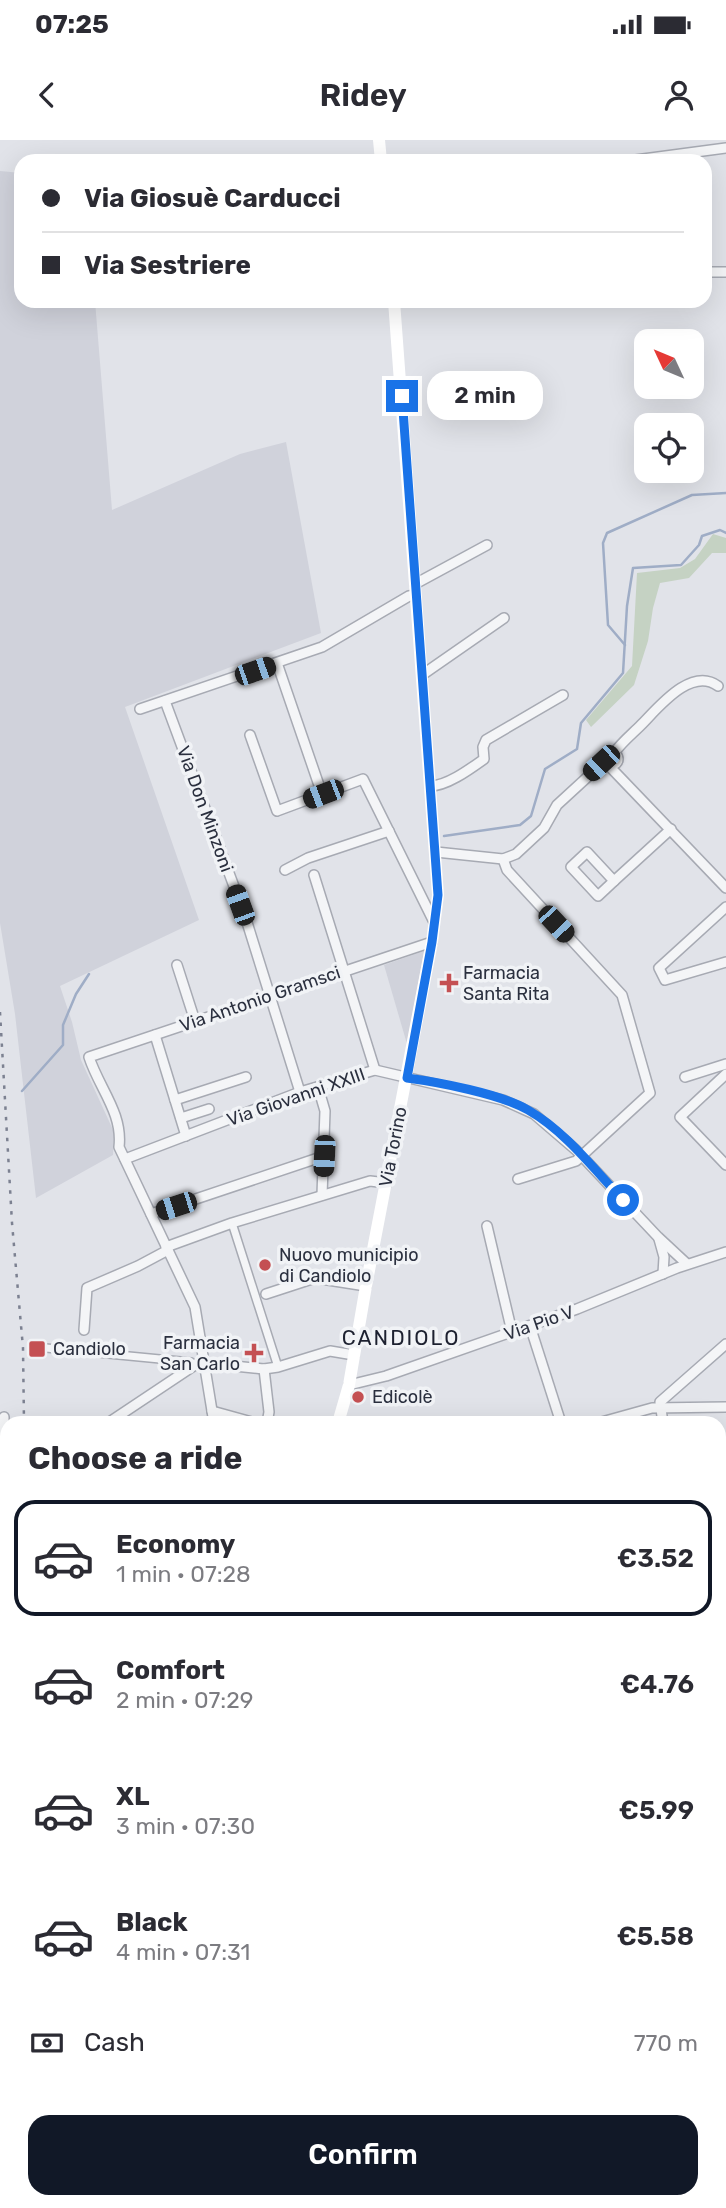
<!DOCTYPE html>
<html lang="en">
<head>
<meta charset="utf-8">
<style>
	:root { --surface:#fff; --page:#f7f7f7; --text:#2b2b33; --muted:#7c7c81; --line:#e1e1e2; --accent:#111827 }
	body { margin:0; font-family:Rubik,sans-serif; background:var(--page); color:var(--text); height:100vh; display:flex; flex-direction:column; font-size:26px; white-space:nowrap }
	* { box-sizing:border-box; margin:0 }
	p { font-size:23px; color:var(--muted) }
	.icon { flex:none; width:38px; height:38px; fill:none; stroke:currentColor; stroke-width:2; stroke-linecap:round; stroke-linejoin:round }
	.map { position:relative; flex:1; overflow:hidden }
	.drawer { position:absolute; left:0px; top:1276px; width:726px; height:793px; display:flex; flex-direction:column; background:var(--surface); border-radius:21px 21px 0 0; box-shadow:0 7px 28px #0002 }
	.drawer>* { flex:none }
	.top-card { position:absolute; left:14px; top:14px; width:698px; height:154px; border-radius:21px; box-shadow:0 7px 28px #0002; display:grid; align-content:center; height:154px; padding:0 28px; background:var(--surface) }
	.needle { width:46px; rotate:314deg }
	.controls { position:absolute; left:634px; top:189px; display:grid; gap:14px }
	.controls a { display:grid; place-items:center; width:70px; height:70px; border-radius:14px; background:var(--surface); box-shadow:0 7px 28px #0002; font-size:35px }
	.end { position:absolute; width:32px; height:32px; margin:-16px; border:9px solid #1a73e8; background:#fff; box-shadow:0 0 0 4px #fff }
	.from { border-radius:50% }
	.bubble { position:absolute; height:49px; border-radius:21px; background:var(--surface); box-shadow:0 7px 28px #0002; font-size:23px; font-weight:600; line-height:49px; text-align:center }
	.car { position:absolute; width:21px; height:42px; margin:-21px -10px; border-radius:9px; box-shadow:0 0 5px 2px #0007; background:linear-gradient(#222 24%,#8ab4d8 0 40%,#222 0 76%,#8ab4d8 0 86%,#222 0) }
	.top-card b { display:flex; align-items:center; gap:24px; height:66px; font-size:26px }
	.top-card b+b { border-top:2px solid var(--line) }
	.top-card i { width:18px; height:18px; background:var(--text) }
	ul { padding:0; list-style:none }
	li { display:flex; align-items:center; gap:21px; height:116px; margin:0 14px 10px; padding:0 14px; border:4px solid transparent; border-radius:21px }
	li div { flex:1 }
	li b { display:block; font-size:26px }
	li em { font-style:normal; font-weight:600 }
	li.current { border-color:var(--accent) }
	li>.icon { width:63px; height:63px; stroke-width:1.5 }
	h2 { padding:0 28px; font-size:32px; line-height:84px }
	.pay { display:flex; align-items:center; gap:18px; height:77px; padding:0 28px; font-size:26px }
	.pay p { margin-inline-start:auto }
	.cta { display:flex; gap:14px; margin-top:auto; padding:14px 28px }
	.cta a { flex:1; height:80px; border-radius:21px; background:var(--accent); color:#fff; font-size:28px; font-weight:600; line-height:80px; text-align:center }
	.status { display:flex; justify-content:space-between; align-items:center; height:49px; padding:0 35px; background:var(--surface); direction:ltr }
	.status svg { height:19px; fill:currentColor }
	header { display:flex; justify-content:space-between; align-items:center; height:91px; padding:0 28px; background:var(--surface); font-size:32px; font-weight:600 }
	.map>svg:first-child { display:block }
</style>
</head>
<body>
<div class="status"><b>07:25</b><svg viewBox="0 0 49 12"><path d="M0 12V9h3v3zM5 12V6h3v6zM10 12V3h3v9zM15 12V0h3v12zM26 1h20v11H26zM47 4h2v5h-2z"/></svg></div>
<header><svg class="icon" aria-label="back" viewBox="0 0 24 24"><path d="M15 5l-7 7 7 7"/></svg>Ridey<svg class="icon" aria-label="person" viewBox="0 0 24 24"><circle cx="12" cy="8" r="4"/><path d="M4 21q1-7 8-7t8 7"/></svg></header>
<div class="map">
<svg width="726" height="2068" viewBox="0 0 726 2068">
	<rect width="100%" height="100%" fill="#e1e3e9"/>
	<g fill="#d0d2db">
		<polygon points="0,31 21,33 21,161 95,161 112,370 240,314 286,302 321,493 125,567 199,780 60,846 72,882 81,920 114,992 113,1015 36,1058 15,874 0,783"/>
		<polygon points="424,811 407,904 384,825"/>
		<polygon points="726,1529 726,1630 719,1634 719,1531"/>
	</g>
	<g fill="#c5d2c3">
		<polygon points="713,394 726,398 726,413 712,413 689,438 660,443 653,468 648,501 634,545 591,587 586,580 632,526 637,433 680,428 695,419"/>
		<polygon points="216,2062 352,2062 356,2068 218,2068"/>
	</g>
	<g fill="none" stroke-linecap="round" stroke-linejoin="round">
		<g stroke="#9fadc6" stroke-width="2.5">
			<polyline points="625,505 608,485 603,403 607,393 692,355 726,353"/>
			<polyline points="444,696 520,685 531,676 545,629 577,609 581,583 623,533 627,466 633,428 681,425 699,405 702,396 720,390 726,393"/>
			<polyline points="22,951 63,905 63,885 76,854 89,834"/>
		</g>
		<g stroke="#a7aab3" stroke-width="10">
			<g id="pedestrian">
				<polyline points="232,1083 278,1227"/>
				<polyline points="46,1208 191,1222 195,1225"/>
			</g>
		</g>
		<g stroke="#a7aab3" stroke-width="12">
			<g id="minor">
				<polyline points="628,21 726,8"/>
				<polyline points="705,132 726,132"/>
				<polyline points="415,444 487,405"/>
				<polyline points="277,523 322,654"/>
				<polyline points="422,535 504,478"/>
				<polyline points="165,561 245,776 300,952"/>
				<polyline points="140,569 322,507 409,456 415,455"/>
				<polyline points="250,595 277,671 363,639 434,782"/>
				<path d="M 614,613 C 621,603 632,594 641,585 C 658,568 691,526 718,546"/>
				<circle cx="612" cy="619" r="6"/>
				<polyline points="610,624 612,629 726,748"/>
				<path d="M 430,646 C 447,646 470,629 484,619 L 483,607 L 486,600 L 563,555"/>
				<polyline points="436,712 503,719 516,714 544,688 557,665 606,620"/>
				<polygon points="587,712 614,741 598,756 571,727"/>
				<polyline points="503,719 507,730 622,855 650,953 576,1021 518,1039"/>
				<polyline points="285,730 308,718 389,691"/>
				<polyline points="314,735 375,930"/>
				<polyline points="614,741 671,689"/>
				<polyline points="726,767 659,828 665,840 726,822"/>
				<polyline points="177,825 195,881"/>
				<polyline points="155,895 186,996"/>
				<polyline points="726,934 680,977 726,1025"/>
				<polyline points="685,937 726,924"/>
				<polyline points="318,947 325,971 322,1055"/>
				<polyline points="175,960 246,937"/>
				<polyline points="181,978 209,969"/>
				<polyline points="125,1019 300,952 375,930 503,960 534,974 576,1010 658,1097 687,1124"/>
				<polyline points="151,1074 324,1016"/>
				<polyline points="487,1086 512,1192"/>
				<polyline points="659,1099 664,1117 663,1134"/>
				<polyline points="166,1107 232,1083 370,1041 387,1043"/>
				<polyline points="266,1154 315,1138 366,1146"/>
				<polyline points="530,1186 561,1283"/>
				<polyline points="84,1190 87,1148 138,1126 168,1110"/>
				<polyline points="264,1229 269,1272 267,1283"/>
				<polyline points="349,1245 386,1236 577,1169 677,1128 726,1112"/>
				<polyline points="212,1271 255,1283"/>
				<polyline points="108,1283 195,1225 205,1223 264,1229 278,1227 330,1211 354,1215"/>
				<path d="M 214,1283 L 195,1167 L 119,1007 C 123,973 99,948 89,917 L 432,802"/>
				<polyline points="598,1283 652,1268 726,1267"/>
				<polyline points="663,1283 660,1262 726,1204"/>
				<polyline points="3,1352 4,1277"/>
				<polyline points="719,1401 726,1395"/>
				<polyline points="0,1463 7,1395"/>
				<polyline points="0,1610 7,1619"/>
				<polyline points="0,1707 7,1715"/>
				<polyline points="0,1796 7,1804"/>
				<polyline points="719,1819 726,1811"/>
				<polyline points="0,1910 7,1904"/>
				<polyline points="0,2000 7,2004"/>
				<polyline points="114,2062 117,2068"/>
				<polyline points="167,2062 169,2068"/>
			</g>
		</g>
		<g stroke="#a7aab3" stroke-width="14">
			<g id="tertiary">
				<polyline points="719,1649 726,1644"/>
				<polyline points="719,1823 726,1829"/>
				<polyline points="719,1894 726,1889"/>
				<polyline points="417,2068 431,2062"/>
			</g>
		</g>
		<use href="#pedestrian" stroke="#f4f5f7" stroke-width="7"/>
		<use href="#minor" stroke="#f4f5f7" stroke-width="9"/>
		<use href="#tertiary" stroke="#f4f5f7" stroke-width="10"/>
		<g stroke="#fff" stroke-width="12">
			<polyline points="379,0 381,21"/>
			<polyline points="338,1283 349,1245 366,1146 432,802 438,755 394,161"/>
			<polyline points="719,1972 726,1970"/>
			<polyline points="63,2068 66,2062"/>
			<polyline points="468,2068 485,2062"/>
		</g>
		<g stroke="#7c8191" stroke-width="2.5" stroke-dasharray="3.5 7" stroke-linecap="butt">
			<polyline points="0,872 12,1083 23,1208 24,1283"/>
			<polyline points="0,1503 7,1454"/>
			<polyline points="0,1530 7,1494"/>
			<polyline points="0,1552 6,1523"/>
		</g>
	</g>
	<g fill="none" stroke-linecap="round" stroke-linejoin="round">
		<path stroke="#1a73e8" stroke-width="9" d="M 402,256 L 438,755 L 432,802 L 407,938 C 438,942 501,954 528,970 C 565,991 594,1029 623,1060"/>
	</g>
	<g fill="#c45053" stroke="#f1f3f6" stroke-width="2.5">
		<path d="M445.5 832.5h7v7h7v7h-7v7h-7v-7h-7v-7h7z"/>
		<circle cx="265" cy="1125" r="7"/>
		<rect x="28" y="1200" width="18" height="18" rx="3.5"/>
		<path d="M250.5 1202.5h7v7h7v7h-7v7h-7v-7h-7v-7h7z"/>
		<circle cx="358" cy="1257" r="7"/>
	</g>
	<g text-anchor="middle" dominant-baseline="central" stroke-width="7" stroke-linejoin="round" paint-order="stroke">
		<g font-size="18" fill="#2b303f" stroke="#f1f3f6">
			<text transform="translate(205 669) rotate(70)">Via Don Minzoni</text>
			<text transform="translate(260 859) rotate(-19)">Via Antonio Gramsci</text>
			<text transform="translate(296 957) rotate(-19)">Via Giovanni XXIII</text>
			<text transform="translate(393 1007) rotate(-79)">Via Torino</text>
			<text transform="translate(539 1183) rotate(-19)">Via Pio V</text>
		</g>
		<g font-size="18" fill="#2b303f" stroke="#f1f3f6" text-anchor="start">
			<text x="463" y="833">Farmacia<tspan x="463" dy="21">Santa Rita</tspan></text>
			<text x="279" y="1115">Nuovo municipio<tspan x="279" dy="21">di Candiolo</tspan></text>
			<text x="240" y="1203" text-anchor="end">Farmacia<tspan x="240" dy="21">San Carlo</tspan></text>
			<text x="53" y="1209">Candiolo</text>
			<text x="372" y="1257">Edicolè</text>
		</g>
		<g font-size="21" letter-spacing="2" fill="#1d2130" stroke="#f1f3f6">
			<text x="401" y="1197">CANDIOLO</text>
		</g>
	</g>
</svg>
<div class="controls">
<a><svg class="needle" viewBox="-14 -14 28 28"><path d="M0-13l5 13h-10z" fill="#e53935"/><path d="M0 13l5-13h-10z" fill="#7c7c81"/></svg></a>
<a><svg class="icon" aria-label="locate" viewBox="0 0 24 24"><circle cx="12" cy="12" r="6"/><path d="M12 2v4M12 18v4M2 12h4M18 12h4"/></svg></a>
</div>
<i class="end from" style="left:623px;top:1060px"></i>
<i class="end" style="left:402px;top:256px"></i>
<div class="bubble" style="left:427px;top:231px;width:116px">2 min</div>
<i class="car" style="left:255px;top:531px;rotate:71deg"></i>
<i class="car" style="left:601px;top:623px;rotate:227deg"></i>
<i class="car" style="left:323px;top:654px;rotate:249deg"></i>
<i class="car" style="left:240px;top:765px;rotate:340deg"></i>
<i class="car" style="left:556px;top:784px;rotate:137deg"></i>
<i class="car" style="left:324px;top:1016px;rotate:183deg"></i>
<i class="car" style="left:176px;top:1066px;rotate:252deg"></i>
<div class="top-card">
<b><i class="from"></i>Via Giosuè Carducci</b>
<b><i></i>Via Sestriere</b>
</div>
<section class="drawer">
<h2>Choose a ride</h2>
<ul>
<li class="current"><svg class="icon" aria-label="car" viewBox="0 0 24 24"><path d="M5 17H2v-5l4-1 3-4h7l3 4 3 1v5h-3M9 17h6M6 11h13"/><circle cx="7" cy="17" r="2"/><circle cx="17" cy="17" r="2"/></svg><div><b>Economy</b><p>1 min · 07:28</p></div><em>€3.52</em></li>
<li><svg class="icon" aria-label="car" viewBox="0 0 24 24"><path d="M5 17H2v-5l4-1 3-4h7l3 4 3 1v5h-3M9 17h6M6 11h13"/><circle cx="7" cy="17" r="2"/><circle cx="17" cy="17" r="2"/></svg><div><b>Comfort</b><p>2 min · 07:29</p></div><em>€4.76</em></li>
<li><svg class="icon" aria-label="car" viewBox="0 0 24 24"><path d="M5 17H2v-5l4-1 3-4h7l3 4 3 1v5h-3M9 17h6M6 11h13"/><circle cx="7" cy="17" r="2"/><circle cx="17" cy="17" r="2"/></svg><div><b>XL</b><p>3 min · 07:30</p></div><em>€5.99</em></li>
<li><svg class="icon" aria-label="car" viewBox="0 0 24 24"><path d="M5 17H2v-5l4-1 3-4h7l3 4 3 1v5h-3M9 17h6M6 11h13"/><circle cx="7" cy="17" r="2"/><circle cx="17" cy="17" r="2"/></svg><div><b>Black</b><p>4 min · 07:31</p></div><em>€5.58</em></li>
</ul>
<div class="pay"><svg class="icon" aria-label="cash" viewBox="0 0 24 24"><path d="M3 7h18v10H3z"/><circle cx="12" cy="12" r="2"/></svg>Cash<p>770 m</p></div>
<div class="cta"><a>Confirm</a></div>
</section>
</div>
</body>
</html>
